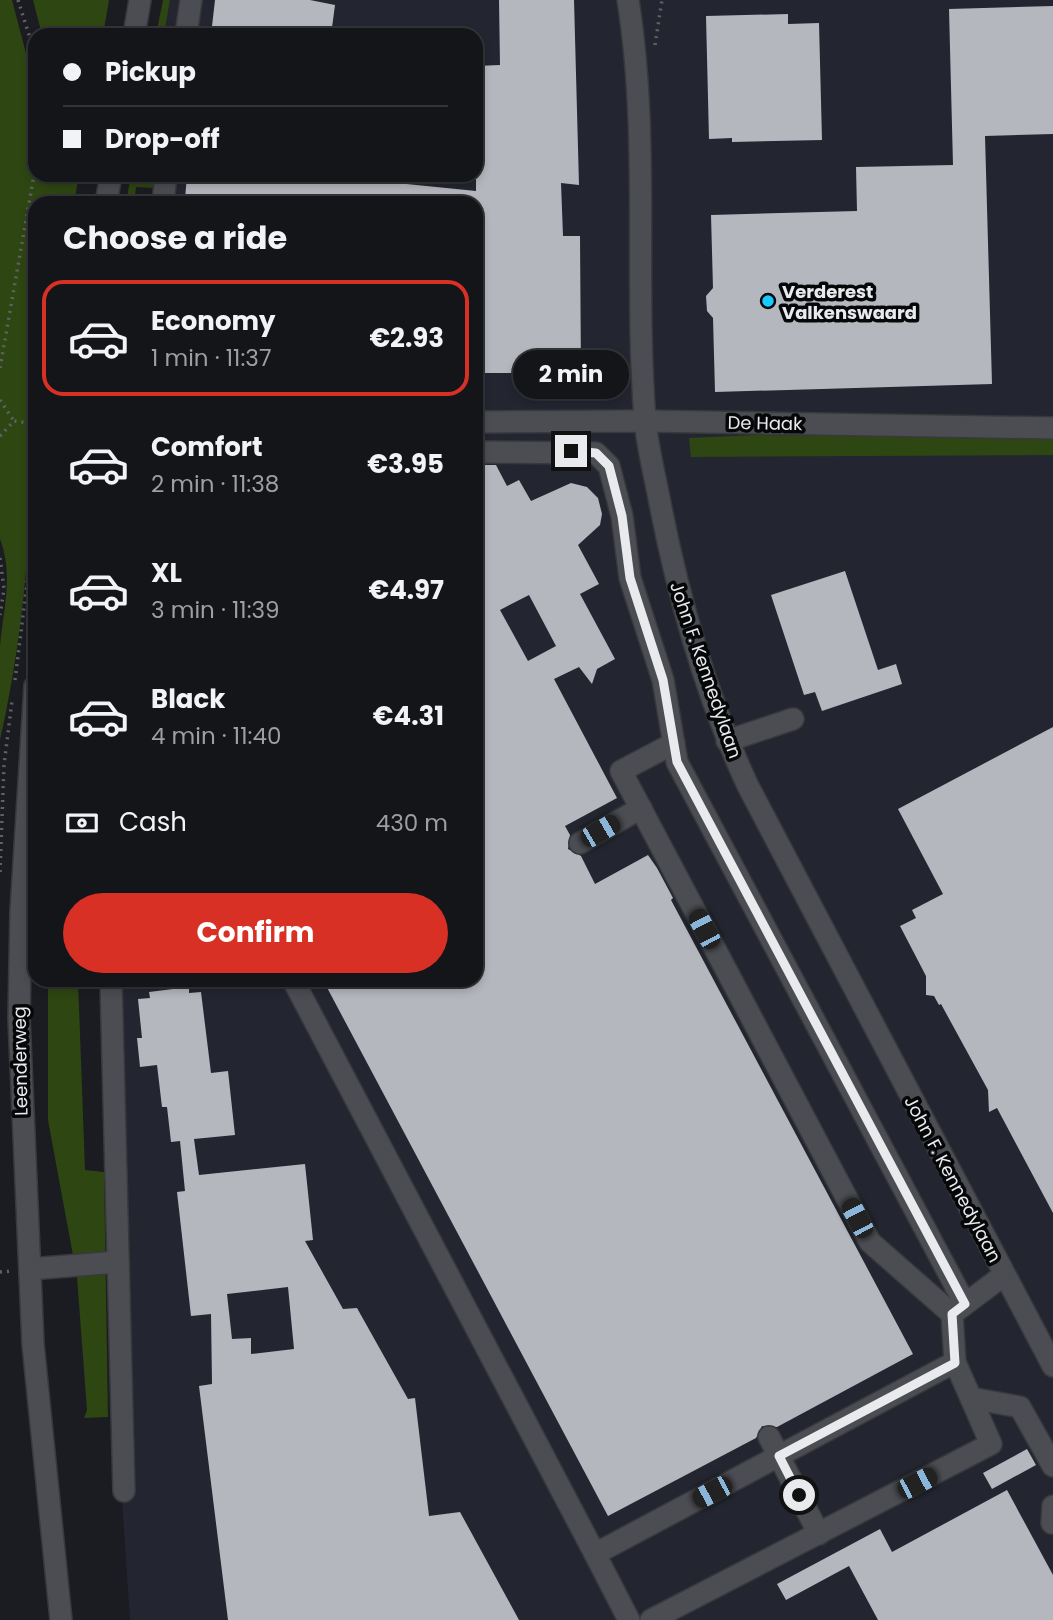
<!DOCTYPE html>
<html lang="en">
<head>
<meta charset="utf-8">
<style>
	:root { --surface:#141519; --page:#1d1e22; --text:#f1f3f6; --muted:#9d9fa2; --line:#333438; --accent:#d93025 }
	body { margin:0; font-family:Poppins,sans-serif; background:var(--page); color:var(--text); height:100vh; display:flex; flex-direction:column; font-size:26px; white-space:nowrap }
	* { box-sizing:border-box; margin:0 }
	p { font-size:23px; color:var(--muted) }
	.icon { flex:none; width:38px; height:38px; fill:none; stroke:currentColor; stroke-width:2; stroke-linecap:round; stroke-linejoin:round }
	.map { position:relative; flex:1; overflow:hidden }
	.sheet { position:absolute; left:28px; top:196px; width:455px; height:791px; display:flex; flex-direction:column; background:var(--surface); border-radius:21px; box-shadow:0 4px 10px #0003,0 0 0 2px var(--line) }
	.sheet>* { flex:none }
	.hud { position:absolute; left:28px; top:28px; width:455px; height:154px; border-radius:21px; box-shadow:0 4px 10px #0003,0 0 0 2px var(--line); display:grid; align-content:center; height:154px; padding:0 35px; background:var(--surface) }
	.end { position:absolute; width:32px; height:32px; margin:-16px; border:9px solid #e9eaed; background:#111; box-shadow:0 0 0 4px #111 }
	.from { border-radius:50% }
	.bubble { position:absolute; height:49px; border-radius:24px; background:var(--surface); box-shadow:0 4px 10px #0003,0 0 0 2px var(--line); font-size:23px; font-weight:700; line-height:49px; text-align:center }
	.car { position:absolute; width:21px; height:42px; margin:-21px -10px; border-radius:9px; box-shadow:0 0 5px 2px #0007; background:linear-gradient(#222 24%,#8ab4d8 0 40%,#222 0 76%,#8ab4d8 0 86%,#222 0) }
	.hud b { display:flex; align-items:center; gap:24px; height:66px; font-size:26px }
	.hud b+b { border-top:2px solid var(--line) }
	.hud i { width:18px; height:18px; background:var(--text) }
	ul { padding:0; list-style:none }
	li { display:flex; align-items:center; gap:21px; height:116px; margin:0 14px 10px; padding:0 21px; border:4px solid transparent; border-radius:21px }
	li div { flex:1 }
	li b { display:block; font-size:26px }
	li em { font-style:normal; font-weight:700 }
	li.selected { border-color:var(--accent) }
	li>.icon { width:63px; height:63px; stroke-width:1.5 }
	h2 { padding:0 35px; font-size:32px; line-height:84px }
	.pay { display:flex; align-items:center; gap:18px; height:77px; padding:0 35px; font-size:26px }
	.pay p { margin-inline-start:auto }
	.cta { display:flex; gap:14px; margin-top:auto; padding:14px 35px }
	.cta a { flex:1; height:80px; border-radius:42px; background:var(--accent); color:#fff; font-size:28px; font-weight:700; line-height:80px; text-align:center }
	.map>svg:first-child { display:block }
</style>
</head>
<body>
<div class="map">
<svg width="1053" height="1620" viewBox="0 0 1053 1620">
	<rect width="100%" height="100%" fill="#1b1c21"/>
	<polygon fill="#232630" points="170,0 1053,0 1053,1620 130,1620 109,1302 115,980 476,980 476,203 160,203 161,175 476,175 476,35 164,35"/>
	<g fill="#2e4612">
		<path d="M 0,0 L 12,0 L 35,88 L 35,175 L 79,175 L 74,203 L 35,203 C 35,383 40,564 0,740 C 0,709 0,678 0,647 C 3,609 14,576 0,539 Z"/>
		<polygon points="33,0 109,0 103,35 42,35"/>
		<polygon points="163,0 170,0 164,35 156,35"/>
		<polygon points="131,175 147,175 147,180 155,181 154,188 136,187 134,203 126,203"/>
		<polygon points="756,435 1053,437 1053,455 691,457 689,438"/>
		<polygon points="48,980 78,980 85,1170 104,1172 108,1417 84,1418 87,1410 77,1277 48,1120"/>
	</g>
	<g fill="#b5b7be" fill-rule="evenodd">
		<polygon points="215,0 310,0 335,5 331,35 211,35"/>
		<polygon points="499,0 574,0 579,185 561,183 563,236 580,236 581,373 476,373 476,203 247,203 185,199 187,175 242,182 243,175 317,175 476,191 476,66 500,65"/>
		<polygon points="1053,6 1053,134 985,136 992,384 715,392 713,318 707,311 706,296 713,288 711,215 857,211 856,167 953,165 949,9"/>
		<polygon points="788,14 788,24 819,23 822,140 732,142 732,138 709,139 706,16"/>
		<path d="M 476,465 L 496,465 L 507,486 L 519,480 L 531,501 L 571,483 L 587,487 L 598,498 L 602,514 L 600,525 L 578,545 L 599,584 L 580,594 L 615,659 L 597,669 L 592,684 L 579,667 L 554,679 L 617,798 L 565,826 L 570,835 L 568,849 L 581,856 L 595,884 L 648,855 L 657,868 L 673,898 L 671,900 L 913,1354 L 777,1427 L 762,1426 L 756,1438 L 608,1516 L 323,980 L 476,980 ZM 529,595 L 556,646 L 528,661 L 500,610 Z"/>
		<polygon points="845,571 878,670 896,664 902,684 822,711 815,692 804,695 771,595"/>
		<polygon points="1053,727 1053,1213 997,1108 989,1112 988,1090 941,1004 939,1005 934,996 926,995 926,976 900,926 916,918 912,910 943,894 898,809"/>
		<path d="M 189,987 L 189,993 L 201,992 L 211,1073 L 228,1071 L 235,1135 L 194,1139 L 199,1175 L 305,1164 L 313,1240 L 305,1241 L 343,1309 L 357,1308 L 408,1399 L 415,1398 L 429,1516 L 460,1512 L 519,1620 L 228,1620 L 199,1386 L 212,1384 L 211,1314 L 191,1316 L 177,1192 L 185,1191 L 180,1141 L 171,1142 L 167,1107 L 162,1107 L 157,1065 L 140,1067 L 137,1038 L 142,1038 L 138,999 L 150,998 L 149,992 ZM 288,1287 L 294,1349 L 251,1354 L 251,1338 L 232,1339 L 227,1294 Z"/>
		<polygon points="1027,1449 1036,1465 992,1489 983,1473"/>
		<polygon points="1007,1490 1053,1575 1053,1620 878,1620 849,1566 786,1600 777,1584 880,1529 892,1552"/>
	</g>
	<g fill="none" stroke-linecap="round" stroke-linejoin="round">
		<g stroke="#38393c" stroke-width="24">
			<g id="minor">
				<path d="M 628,0 C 650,138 634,280 645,419 C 647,445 654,472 659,498 C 678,597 705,694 748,786 L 1053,1366"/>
				<polyline points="134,35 140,0"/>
				<polyline points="186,35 191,0"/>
				<polyline points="106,203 111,175"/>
				<polyline points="163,203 166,175"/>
				<polyline points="476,422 645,421 1053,428"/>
				<polyline points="476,452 596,453 609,466 622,516 630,578 663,680 677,762 965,1304"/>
				<polyline points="35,686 21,912 19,1018 33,1344 61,1620"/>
				<polyline points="727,741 793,719"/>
				<polyline points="674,743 621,771 870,1242 952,1314"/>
				<polyline points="580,843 641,808"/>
				<polyline points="111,980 124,1491"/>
				<polyline points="293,980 595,1554 955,1362 952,1314 1004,1275"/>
				<polyline points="30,1269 118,1262"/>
				<polyline points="971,1398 1020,1407 1053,1466"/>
				<polyline points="769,1437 819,1534"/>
				<polyline points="1052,1523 1053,1506"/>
				<polyline points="595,1554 629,1620"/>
				<polyline points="651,1620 991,1444 955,1362"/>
			</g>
		</g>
		<g stroke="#606165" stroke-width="3.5" stroke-dasharray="2 5" stroke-linecap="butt">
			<polyline points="18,0 35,54"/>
			<polyline points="655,45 662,0"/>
			<polyline points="0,368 35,169"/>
			<polyline points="0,400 14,421"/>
			<polyline points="0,436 14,421 35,424"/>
			<polyline points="0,558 4,589 0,615"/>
			<polyline points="15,680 35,519"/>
			<polyline points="0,872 4,765 12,701"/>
			<polyline points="0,1272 12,1271"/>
		</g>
		<use href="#minor" stroke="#4c4d53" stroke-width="21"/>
	</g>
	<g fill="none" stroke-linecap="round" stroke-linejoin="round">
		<polyline stroke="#e9eaed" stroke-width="9" points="571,451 596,453 609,466 622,516 630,578 663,680 677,762 965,1304 952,1314 955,1363 779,1456 799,1495"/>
	</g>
	<circle fill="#19cafc" stroke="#060708" stroke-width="2.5" cx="768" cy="301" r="7"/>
	<g text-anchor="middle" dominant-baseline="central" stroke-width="7" stroke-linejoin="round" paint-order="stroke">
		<g font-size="18" font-weight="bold" fill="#e9eaed" stroke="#060708" text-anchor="start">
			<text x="782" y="291">Verderest<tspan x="782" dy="21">Valkenswaard</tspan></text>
		</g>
		<g font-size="18" fill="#e9eaed" stroke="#060708">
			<text transform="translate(765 423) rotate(1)">De Haak</text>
			<text transform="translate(706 670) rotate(71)">John F. Kennedylaan</text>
			<text transform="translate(20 1061) rotate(-91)">Leenderweg</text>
			<text transform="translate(953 1179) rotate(62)">John F. Kennedylaan</text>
		</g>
	</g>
</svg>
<i class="end from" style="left:799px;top:1495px"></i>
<i class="end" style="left:571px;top:451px"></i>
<div class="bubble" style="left:513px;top:350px;width:116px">2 min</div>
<i class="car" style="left:600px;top:831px;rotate:60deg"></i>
<i class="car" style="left:704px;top:929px;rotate:332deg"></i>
<i class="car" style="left:857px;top:1218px;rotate:332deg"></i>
<i class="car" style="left:917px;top:1483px;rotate:63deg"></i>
<i class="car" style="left:712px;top:1492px;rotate:242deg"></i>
<div class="hud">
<b><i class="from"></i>Pickup</b>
<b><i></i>Drop-off</b>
</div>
<section class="sheet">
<h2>Choose a ride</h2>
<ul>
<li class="selected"><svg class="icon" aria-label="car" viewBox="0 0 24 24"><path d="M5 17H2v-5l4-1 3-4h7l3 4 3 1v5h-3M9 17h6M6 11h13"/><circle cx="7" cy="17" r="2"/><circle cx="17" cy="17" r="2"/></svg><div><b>Economy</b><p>1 min · 11:37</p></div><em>€2.93</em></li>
<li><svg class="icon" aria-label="car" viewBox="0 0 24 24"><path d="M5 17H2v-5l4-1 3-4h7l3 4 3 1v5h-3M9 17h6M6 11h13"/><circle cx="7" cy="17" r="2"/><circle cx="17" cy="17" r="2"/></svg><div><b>Comfort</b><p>2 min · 11:38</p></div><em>€3.95</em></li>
<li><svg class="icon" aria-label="car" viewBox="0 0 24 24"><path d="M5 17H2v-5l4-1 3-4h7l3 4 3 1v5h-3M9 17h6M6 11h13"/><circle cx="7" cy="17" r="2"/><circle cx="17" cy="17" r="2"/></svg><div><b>XL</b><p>3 min · 11:39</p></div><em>€4.97</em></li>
<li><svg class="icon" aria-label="car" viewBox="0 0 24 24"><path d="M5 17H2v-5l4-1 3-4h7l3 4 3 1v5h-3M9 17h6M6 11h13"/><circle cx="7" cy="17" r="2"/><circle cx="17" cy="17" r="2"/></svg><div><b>Black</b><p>4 min · 11:40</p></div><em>€4.31</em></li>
</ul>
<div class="pay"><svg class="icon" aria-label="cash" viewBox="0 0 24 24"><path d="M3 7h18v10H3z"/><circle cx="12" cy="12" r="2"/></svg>Cash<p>430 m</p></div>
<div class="cta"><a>Confirm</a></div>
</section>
</div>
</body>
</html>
